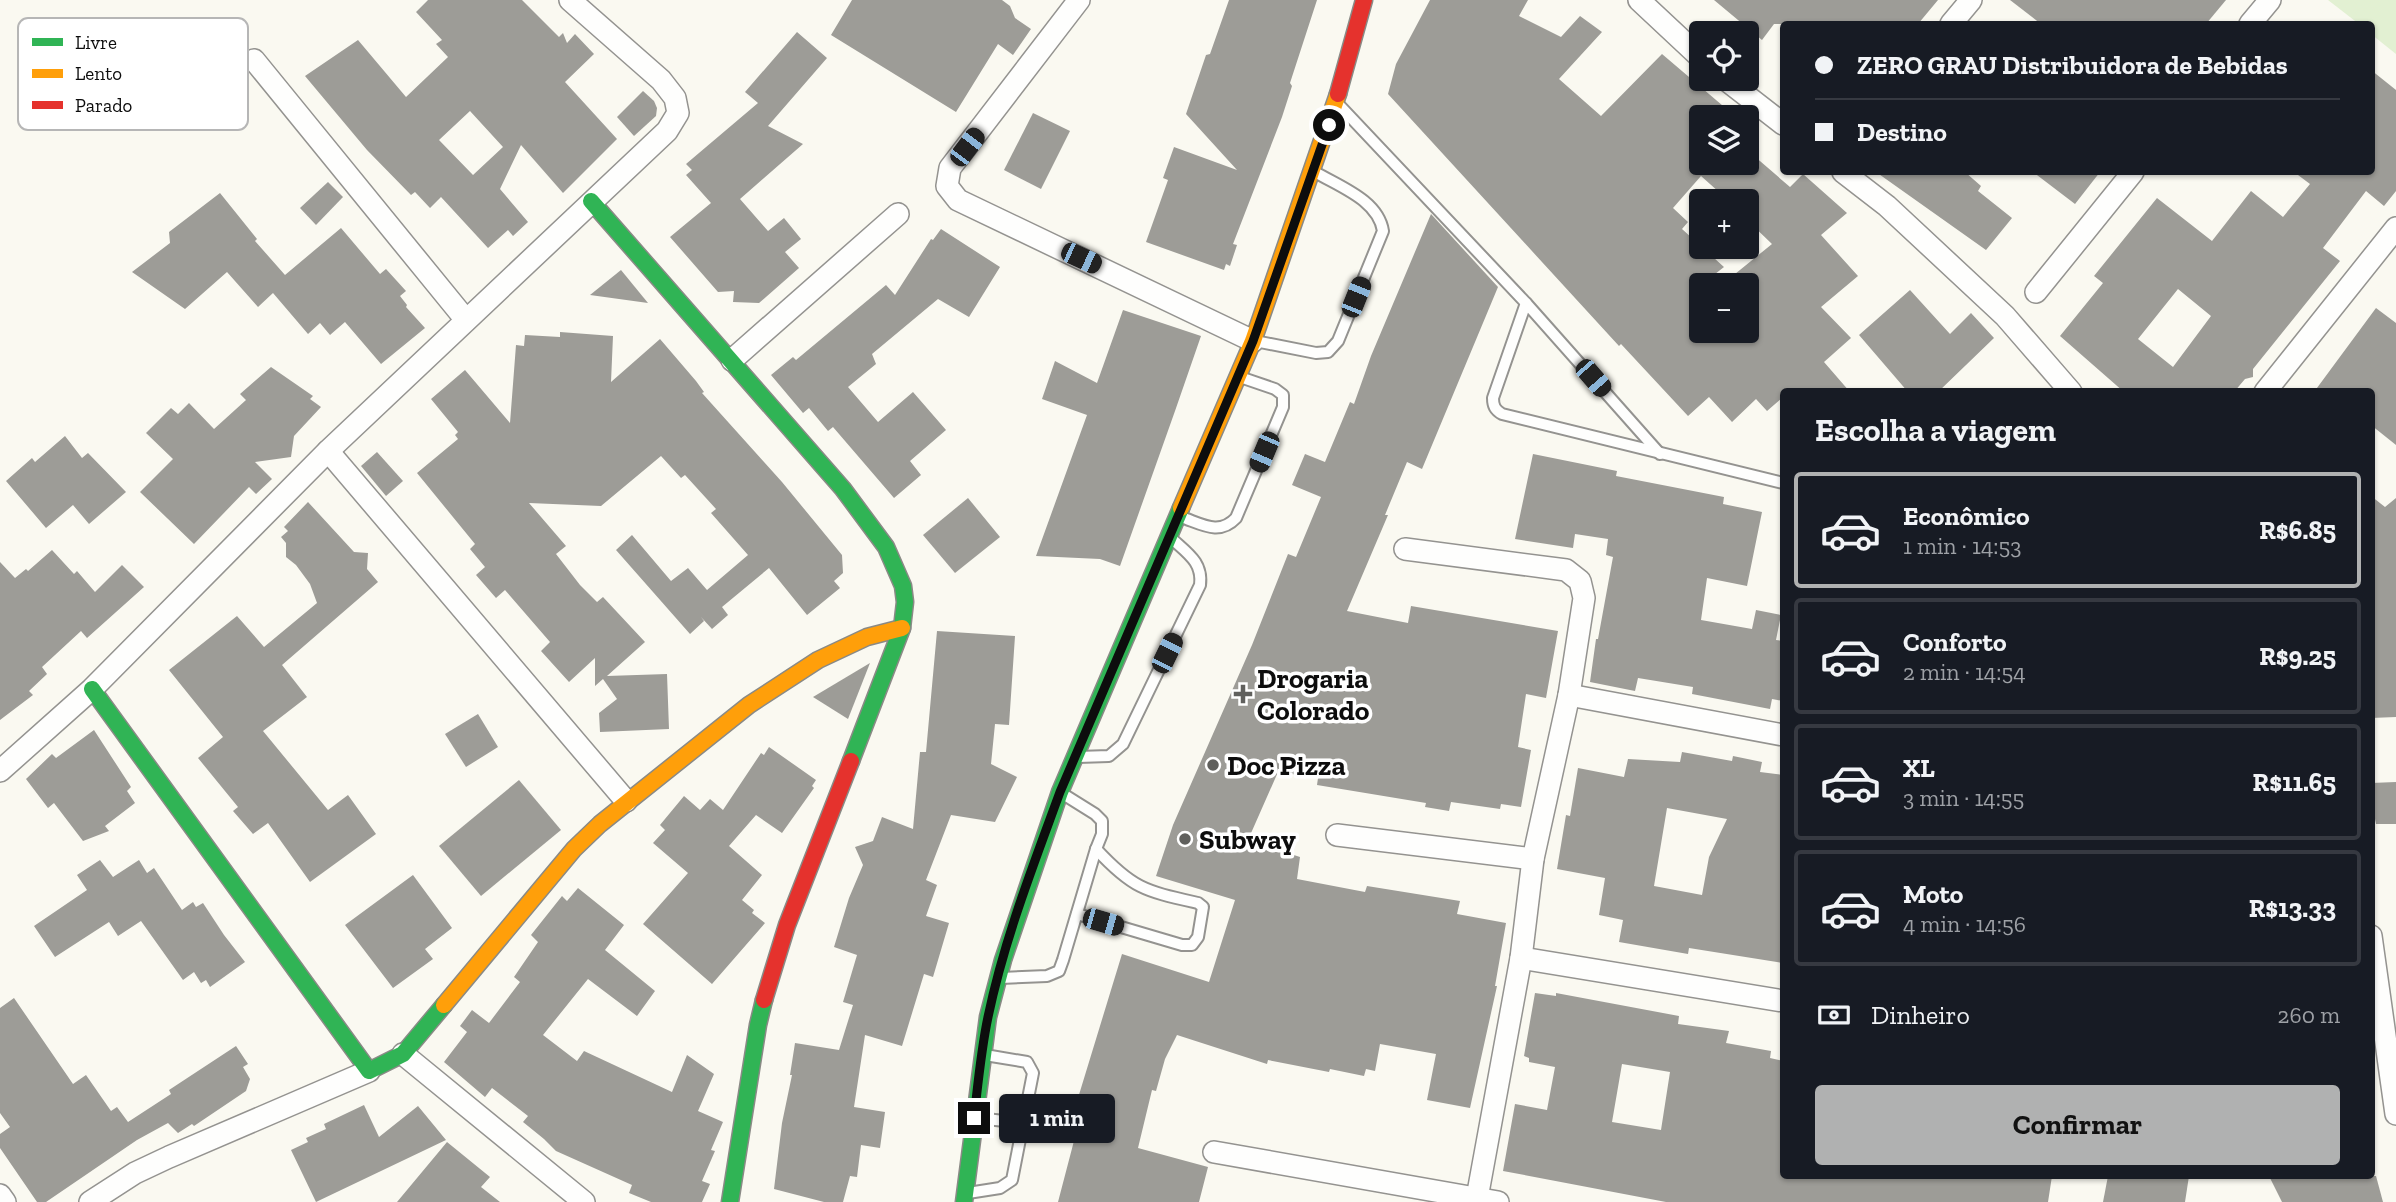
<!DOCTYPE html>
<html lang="pt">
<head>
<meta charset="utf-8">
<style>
	:root { --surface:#171b24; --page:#20242c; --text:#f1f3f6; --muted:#9ea1a6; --line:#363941; --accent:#b0b1b1 }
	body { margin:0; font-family:"Zilla Slab",serif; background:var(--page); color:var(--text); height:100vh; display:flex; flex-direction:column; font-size:26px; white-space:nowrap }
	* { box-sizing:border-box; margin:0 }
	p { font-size:23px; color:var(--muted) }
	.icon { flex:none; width:38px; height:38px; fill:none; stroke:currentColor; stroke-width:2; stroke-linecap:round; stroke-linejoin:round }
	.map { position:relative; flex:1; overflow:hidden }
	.drawer { position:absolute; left:1780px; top:388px; width:595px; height:791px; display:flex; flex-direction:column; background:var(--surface); border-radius:7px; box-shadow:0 2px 5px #0004 }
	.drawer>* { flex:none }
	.guide { position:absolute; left:1780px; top:21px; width:595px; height:154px; border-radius:7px; box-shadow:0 2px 5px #0004; display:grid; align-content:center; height:154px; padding:0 35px; background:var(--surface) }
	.tools { position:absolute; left:1689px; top:21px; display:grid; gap:14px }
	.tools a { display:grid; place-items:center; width:70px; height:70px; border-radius:7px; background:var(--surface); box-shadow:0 2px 5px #0004; font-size:35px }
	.end { position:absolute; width:32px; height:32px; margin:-16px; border:9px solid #0d0d0d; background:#fff; box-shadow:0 0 0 4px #fff }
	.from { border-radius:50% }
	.bubble { position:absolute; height:49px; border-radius:7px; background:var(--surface); box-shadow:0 2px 5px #0004; font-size:23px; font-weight:800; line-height:49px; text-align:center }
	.car { position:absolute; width:21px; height:42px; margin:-21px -10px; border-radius:9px; box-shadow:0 0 5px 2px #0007; background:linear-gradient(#222 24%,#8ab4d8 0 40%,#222 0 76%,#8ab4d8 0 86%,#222 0) }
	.guide b { display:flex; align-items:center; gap:24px; height:66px; font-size:26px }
	.guide b+b { border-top:2px solid var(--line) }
	.guide i { width:18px; height:18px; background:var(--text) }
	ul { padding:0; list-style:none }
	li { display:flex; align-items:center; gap:21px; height:116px; margin:0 14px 10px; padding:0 21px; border:4px solid var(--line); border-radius:7px }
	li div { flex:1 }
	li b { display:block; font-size:26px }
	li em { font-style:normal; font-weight:800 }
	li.active { border-color:var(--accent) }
	li>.icon { width:63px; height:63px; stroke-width:1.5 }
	h2 { padding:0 35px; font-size:32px; line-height:84px }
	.pay { display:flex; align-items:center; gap:18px; height:77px; padding:0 35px; font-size:26px }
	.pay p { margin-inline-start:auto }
	.primary-button { display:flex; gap:14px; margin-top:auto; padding:14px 35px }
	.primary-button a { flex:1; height:80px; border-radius:7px; background:var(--accent); color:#111; font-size:28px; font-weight:800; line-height:80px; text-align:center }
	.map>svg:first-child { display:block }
</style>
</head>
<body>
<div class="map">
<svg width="2396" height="1202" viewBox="0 0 2396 1202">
	<rect width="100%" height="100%" fill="#faf9f1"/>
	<polygon fill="#e2f0d2" points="2328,0 2396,0 2396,54 2371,34 2371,24 2359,24"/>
	<g fill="#9d9c97" fill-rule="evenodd">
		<path d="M 428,0 L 522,0 L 559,37 L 563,33 L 567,43 L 575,34 L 594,54 L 565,82 L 617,139 L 563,193 L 521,145 L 500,189 L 528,222 L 513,236 L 508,230 L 488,248 L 441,197 L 430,208 L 415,192 L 411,195 L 367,150 L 305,76 L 358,40 L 406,97 L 448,57 L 436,44 L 442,40 L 416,12 ZM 470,111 L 503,147 L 473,175 L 439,140 Z"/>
		<polygon points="852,0 1002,0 1010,6 1015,18 1031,29 1013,55 998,44 956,112 831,35"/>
		<polygon points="1229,0 1317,0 1290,83 1292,86 1282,117 1233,244 1237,245 1230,266 1226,264 1224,270 1146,242 1168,180 1163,178 1174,147 1237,170 1186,114 1206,55 1210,54"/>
		<path d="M 1430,0 L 1528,0 L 1519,16 L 1561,37 L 1580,16 L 1602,32 L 1559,79 L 1601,116 L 1662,54 L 1736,117 L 1701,117 L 1701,163 L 1746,163 L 1746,149 L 1790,187 L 1803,174 L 1847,213 L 1821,235 L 1858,276 L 1821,307 L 1851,338 L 1824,362 L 1850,392 L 1783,392 L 1783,397 L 1767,411 L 1756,399 L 1732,422 L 1709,397 L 1688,416 L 1621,344 L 1619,346 L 1388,94 L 1396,64 ZM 1701,176 L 1729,201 L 1746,201 L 1746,219 L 1772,244 L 1735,274 L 1746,285 L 1746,331 L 1701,331 L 1701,285 L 1724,267 L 1682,229 L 1688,222 L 1673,208 Z"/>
		<polygon points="1714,0 1938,0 1918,24 1774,24 1762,40"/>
		<polygon points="2010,0 2226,0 2206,24 2041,24"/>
		<polygon points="797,32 827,58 768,126 803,144 740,199 768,231 784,218 801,239 785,252 799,268 759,303 733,302 734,291 718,292 670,237 711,203 686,175 692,170 686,164 758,103 745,92"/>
		<path d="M 2371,70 L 2396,90 L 2396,191 L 2384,206 L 2366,191 L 2323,248 L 2340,261 L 2253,369 L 2253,377 L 2245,379 L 2234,392 L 2124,392 L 2060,336 L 2103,283 L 2094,276 L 2157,198 L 2212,241 L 2251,191 L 2283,217 L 2310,184 L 2294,172 L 2371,172 ZM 2178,289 L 2211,316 L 2173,367 L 2138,339 Z"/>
		<polygon points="643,91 654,101 657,108 656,116 634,136 617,117"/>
		<polygon points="1033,113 1070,131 1041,189 1004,170"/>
		<polygon points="1876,172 1965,172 1981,186 1978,191 2012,218 1986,250"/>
		<polygon points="2033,172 2100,172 2075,204"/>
		<polygon points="328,182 343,197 316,225 300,208"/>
		<polygon points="220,193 257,239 255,241 285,275 341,228 380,274 386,269 406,291 400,296 407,305 406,307 425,328 381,364 345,322 330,335 320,323 308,334 273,293 258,307 227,272 185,309 132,272 170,243 169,232"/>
		<polygon points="1431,214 1498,287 1422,469 1407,462 1385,515 1388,515 1347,611 1408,623 1411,606 1558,631 1546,698 1526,694 1518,747 1531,750 1521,807 1501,804 1500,809 1451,802 1449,811 1425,807 1426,803 1317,785 1318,778 1278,772 1248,840 1300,857 1297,879 1365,892 1367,886 1460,901 1457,914 1506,923 1495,986 1497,986 1470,1108 1427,1100 1436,1054 1380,1044 1375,1071 1366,1069 1364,1076 1330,1069 1329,1072 1268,1060 1267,1064 1177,1035 1165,1059 1156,1091 1152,1090 1138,1148 1208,1167 1199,1202 1058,1202 1075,1137 1067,1134 1122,954 1209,982 1235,900 1156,876 1173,825 1252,645 1288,554 1296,557 1321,497 1292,485 1305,454 1325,462 1350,402 1354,404 1371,356"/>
		<polygon points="941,229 1000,267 969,317 938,299 872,354 876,364 848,387 878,422 913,392 946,430 910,461 921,475 894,498 833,427 828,431 809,408 803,413 771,375 793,357 796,360 886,285 895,295 931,239 933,240"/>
		<polygon points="621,270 648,303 590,295"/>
		<polygon points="1910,290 1950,334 1971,313 1994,338 1938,392 1908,392 1859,335"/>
		<polygon points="2376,308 2396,323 2396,445 2371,425 2371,392 2314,392"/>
		<polygon points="1123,310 1201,336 1175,411 1120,566 1100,559 1036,556 1087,415 1042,399 1055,361 1097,383"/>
		<polygon points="560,332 613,336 611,382 660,339 696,381 704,392 702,393 782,482 842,555 843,573 834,581 840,588 807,615 769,568 722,607 728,615 712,629 701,617 704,621 690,634 616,550 632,535 671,581 688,568 707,590 748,555 711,513 716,509 685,475 681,478 661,456 601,506 529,503 566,546 556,554 580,585 597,602 603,597 645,642 607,676 667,674 669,729 600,732 599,713 617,699 603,679 595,686 595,658 569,682 541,651 550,642 505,590 496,598 476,575 485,567 470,549 475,544 417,473 458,439 455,435 458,432 431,399 465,370 510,423 516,345 524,346 525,335 560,337"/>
		<polygon points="271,367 313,396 310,399 321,407 294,436 291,457 255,462 272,479 256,494 249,487 194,544 140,492 173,459 146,433 171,408 178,414 189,403 214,429 246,400 240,394"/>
		<polygon points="65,436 82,458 88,453 126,492 89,524 73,505 46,528 6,481 32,458 35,462"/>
		<polygon points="377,452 403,481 386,496 361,466"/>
		<polygon points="1533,454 1617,471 1616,476 1724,497 1723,504 1762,512 1747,586 1707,578 1701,620 1752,629 1756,610 1781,615 1776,640 1783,641 1783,701 1772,699 1770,709 1692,694 1693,687 1638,678 1635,691 1590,682 1596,639 1598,639 1613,557 1606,555 1608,539 1575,534 1573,548 1515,539"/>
		<polygon points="2371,496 2385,507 2396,498 2396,717 2371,718"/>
		<polygon points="968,498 1000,537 955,573 923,535"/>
		<polygon points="308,502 354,552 368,553 367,569 378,582 282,665 307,697 263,731 328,810 348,795 376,834 310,882 268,823 253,834 233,811 238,807 198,758 223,737 169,670 237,616 264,647 317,603 310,584 296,565 286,557 286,543 281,537 288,531 284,527"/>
		<polygon points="52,550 74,574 77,571 95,592 122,565 144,587 87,638 81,631 42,667 47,674 29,691 33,695 0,720 0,562 15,578 26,569 28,571"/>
		<polygon points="937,631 1015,636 1009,725 995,724 991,764 1017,777 995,822 951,815 926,880 937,885 926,916 949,923 933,977 924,974 902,1046 865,1035 854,1107 885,1112 880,1148 861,1145 857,1177 850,1176 843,1202 824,1202 774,1189 782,1123 792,1075 790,1075 795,1043 839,1050 853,1005 843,1002 857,955 834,947 849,898 863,865 855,847 873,841 882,817 913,829 920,752 926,752"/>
		<polygon points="870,663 848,719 813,697"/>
		<polygon points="478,714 498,747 466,767 445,734"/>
		<polygon points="94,730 131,787 127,791 135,803 105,826 109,831 83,841 54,803 48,808 26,779 52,754 56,758"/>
		<polygon points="769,747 816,780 812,786 814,788 782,833 756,815 729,846 762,875 742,900 754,910 752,913 765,923 712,984 643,924 688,873 653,843 665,830 660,825 684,796 700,810 710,799 723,810 761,753 764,755"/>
		<path d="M 1682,752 L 1732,761 L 1733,756 L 1762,762 L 1760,772 L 1783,775 L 1783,963 L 1689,948 L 1688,954 L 1619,942 L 1623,920 L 1599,915 L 1605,878 L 1557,869 L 1566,815 L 1570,816 L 1578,768 L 1624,777 L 1628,759 L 1680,762 ZM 1667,808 L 1727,819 L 1709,857 L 1702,895 L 1654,886 Z"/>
		<polygon points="519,780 561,830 481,896 439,846"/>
		<polygon points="2396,782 2396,824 2376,824 2371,799 2371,783"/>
		<polygon points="100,860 113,877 139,860 147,873 154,868 182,910 193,902 196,907 203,903 224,935 245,962 210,987 206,980 201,983 194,972 183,980 141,921 118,936 109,922 55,957 34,926 87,890 77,875"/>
		<polygon points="413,875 452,928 425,949 433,959 393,988 345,925"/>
		<polygon points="578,888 624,925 605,950 655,991 637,1016 588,979 543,1035 577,1061 584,1051 672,1092 687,1055 714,1074 698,1111 723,1122 711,1150 715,1151 702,1181 710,1184 702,1202 651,1202 629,1193 632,1185 556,1151 544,1139 523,1122 528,1116 492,1088 485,1097 444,1062 467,1032 460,1026 472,1010 489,1023 520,982 514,977 538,942 531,935 562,896 567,901"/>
		<path d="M 1535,993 L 1556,996 L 1556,993 L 1679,1016 L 1678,1024 L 1729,1031 L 1726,1043 L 1771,1051 L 1770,1058 L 1783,1061 L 1783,1176 L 2052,1176 L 2048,1202 L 1666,1202 L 1503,1171 L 1515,1104 L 1547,1110 L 1555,1067 L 1529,1062 L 1529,1058 L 1524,1056 ZM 1622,1064 L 1670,1072 L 1661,1130 L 1612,1122 Z"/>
		<polygon points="14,998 73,1084 86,1075 111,1111 117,1107 128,1122 171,1094 169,1090 236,1046 248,1064 243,1067 250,1079 246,1091 194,1126 192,1124 178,1133 168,1123 137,1140 46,1202 37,1202 0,1148 0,1134 10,1127 0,1113 0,1008"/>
		<polygon points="364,1105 379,1137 418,1106 446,1140 316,1202 291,1150 308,1142 306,1138 326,1129 324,1124"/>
		<polygon points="447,1142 490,1177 481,1187 500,1202 397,1202"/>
		<polygon points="2108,1176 2189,1176 2185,1202 2103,1202"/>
		<polygon points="2269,1176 2376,1176 2383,1202 2282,1202"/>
	</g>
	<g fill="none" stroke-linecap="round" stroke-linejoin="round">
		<g stroke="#949390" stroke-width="14">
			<g id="lane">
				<polyline points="1340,106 1526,303 1660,454"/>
				<path d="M 1526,303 L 1493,398 C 1493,406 1495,410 1502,414 L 1783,483"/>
				<path d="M 1255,341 L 1316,353 L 1328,352 L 1338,341 L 1383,231 C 1378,200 1340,187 1315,172"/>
				<path d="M 1181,517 C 1202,524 1219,536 1236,518 L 1283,407 L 1283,395 L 1275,389 L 1240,377"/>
				<path d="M 1078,757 L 1109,756 L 1123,744 L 1200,585 C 1203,562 1187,553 1171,538"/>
				<path d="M 1077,914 L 1182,945 L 1192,945 L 1198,937 L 1203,907 L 1198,903 C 1145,891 1133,889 1096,849"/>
				<polyline points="1001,978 1047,976 1059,971 1063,960 1096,849 1102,834 1102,821 1095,814 1063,794"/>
				<polyline points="977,1118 1023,1123"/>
				<polyline points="968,1193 1000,1188 1012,1180 1033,1073 1027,1062 985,1055"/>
			</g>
		</g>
		<g stroke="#949390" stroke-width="24">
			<g id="street">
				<polyline points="1079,0 950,168 947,186 958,200 1253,341"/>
				<polyline points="1639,0 1701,58"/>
				<polyline points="1951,24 1971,0"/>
				<polyline points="2250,24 2270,0"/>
				<polyline points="254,60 466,320"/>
				<polyline points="1725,79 1783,124"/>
				<polyline points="1843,172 1887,206 2005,316 2071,392"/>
				<polyline points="2036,292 2133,172"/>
				<polyline points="732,360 898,214"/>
				<polyline points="2265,392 2396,228"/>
				<polyline points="328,451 626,801"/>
				<polyline points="1405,549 1566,570 1580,581 1584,598 1569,695 1533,859 1521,958 1477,1198"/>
				<polyline points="1569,695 1783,735"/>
				<polyline points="0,771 92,689 328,451 667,131 678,113 675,98 661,80 570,0"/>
				<polyline points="1337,835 1533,859"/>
				<polyline points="2371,936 2396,1114"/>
				<polyline points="1521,958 1783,1001"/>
				<polyline points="403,1054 584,1202"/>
				<polyline points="1214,1152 1498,1202"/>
				<polyline points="0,1195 5,1202"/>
				<polyline points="90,1202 135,1173 169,1157 369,1071"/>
			</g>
		</g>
		<g stroke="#8a8a86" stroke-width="19">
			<g id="fast">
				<polyline points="591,201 843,489 886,547 903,586 905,602 902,628 851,761"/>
				<polyline points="92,689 369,1071 403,1054 444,1005"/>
				<polyline points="730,1202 758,1025 764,1000"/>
				<polyline points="964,1202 988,1017 1003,960 1060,792 1181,508"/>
			</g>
		</g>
		<g stroke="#8a8a86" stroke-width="19">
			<g id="slow">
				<polyline points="1181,508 1253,341 1338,94"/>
				<polyline points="444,1005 574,849 600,824 749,705 818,660 867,637 902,628"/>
			</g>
		</g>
		<g stroke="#8a8a86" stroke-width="19">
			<g id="jam">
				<polyline points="1338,94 1364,0"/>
				<polyline points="764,1000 787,925 851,761"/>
			</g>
		</g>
		<use href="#lane" stroke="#fefefd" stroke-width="10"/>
		<use href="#street" stroke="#fefefd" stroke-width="21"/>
		<use href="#fast" stroke="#30b455" stroke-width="16"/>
		<use href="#slow" stroke="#ff9f0a" stroke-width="16"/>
		<use href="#jam" stroke="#e5322d" stroke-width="16"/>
	</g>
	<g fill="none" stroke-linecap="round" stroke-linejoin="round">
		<path stroke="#0d0d0d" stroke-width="9" d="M 974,1118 C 978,1084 981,1050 988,1017 C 1004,940 1033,866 1060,792 L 1253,341 L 1329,125"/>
	</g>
	<g fill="#60605d" stroke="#fff" stroke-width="2.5">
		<path d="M1239.5 683.5h7v7h7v7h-7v7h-7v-7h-7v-7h7z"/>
		<circle cx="1213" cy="765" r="7"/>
		<circle cx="1185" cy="839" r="7"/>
	</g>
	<g text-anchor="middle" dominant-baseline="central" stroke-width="7" stroke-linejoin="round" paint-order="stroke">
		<g font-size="28" font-weight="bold" fill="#0d0d0d" stroke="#fff" text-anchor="start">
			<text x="1257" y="678">Drogaria<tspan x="1257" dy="32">Colorado</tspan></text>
			<text x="1227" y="765">Doc Pizza</text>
			<text x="1199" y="839">Subway</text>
		</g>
	</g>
	<rect x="18" y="18" width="230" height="112" rx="10" fill="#fff" stroke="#b6b6b6" stroke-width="2"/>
	<rect x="32" y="38" width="31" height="8" fill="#30b455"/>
	<rect x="32" y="69" width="31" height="9" fill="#ff9f0a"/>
	<rect x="32" y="101" width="31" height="8" fill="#e5322d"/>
	<g font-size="19" fill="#0d0d0d">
		<text x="75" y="49">Livre</text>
		<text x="75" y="80">Lento</text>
		<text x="75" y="112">Parado</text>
	</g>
</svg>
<div class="tools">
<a><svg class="icon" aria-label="locate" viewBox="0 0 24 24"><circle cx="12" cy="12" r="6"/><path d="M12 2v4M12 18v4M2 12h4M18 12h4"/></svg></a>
<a><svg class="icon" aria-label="layers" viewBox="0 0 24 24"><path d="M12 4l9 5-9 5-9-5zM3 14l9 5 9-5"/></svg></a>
<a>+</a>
<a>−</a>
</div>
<i class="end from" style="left:1329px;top:125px"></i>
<i class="end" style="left:974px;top:1118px"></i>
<div class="bubble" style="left:999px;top:1094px;width:116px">1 min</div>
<i class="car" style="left:967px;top:147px;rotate:37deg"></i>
<i class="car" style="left:1081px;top:258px;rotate:115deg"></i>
<i class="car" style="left:1356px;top:297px;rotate:22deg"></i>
<i class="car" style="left:1593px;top:378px;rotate:139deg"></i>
<i class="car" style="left:1264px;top:452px;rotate:203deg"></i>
<i class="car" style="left:1167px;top:653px;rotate:26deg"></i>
<i class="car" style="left:1103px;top:922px;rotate:106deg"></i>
<div class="guide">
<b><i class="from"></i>ZERO GRAU Distribuidora de Bebidas</b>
<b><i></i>Destino</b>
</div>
<section class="drawer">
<h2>Escolha a viagem</h2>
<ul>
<li class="active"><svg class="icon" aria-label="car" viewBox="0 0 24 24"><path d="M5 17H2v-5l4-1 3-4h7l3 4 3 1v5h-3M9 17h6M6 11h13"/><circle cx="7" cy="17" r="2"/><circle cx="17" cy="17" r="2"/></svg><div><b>Econômico</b><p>1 min · 14:53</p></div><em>R$6.85</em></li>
<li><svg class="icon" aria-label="car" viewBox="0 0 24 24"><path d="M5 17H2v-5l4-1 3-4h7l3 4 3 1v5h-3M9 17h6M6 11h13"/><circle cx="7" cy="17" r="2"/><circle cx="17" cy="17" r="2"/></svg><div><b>Conforto</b><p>2 min · 14:54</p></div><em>R$9.25</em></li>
<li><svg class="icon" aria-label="car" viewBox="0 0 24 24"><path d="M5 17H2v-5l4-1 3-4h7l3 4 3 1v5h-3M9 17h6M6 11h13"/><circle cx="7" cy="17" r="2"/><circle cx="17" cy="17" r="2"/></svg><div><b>XL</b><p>3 min · 14:55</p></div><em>R$11.65</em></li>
<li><svg class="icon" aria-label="car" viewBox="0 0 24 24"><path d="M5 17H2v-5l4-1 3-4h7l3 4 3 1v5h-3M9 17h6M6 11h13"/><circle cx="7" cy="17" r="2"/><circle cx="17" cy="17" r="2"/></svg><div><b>Moto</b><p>4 min · 14:56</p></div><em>R$13.33</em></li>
</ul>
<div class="pay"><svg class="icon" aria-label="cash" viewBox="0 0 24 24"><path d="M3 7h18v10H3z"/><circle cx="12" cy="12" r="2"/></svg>Dinheiro<p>260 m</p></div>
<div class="primary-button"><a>Confirmar</a></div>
</section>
</div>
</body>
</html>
